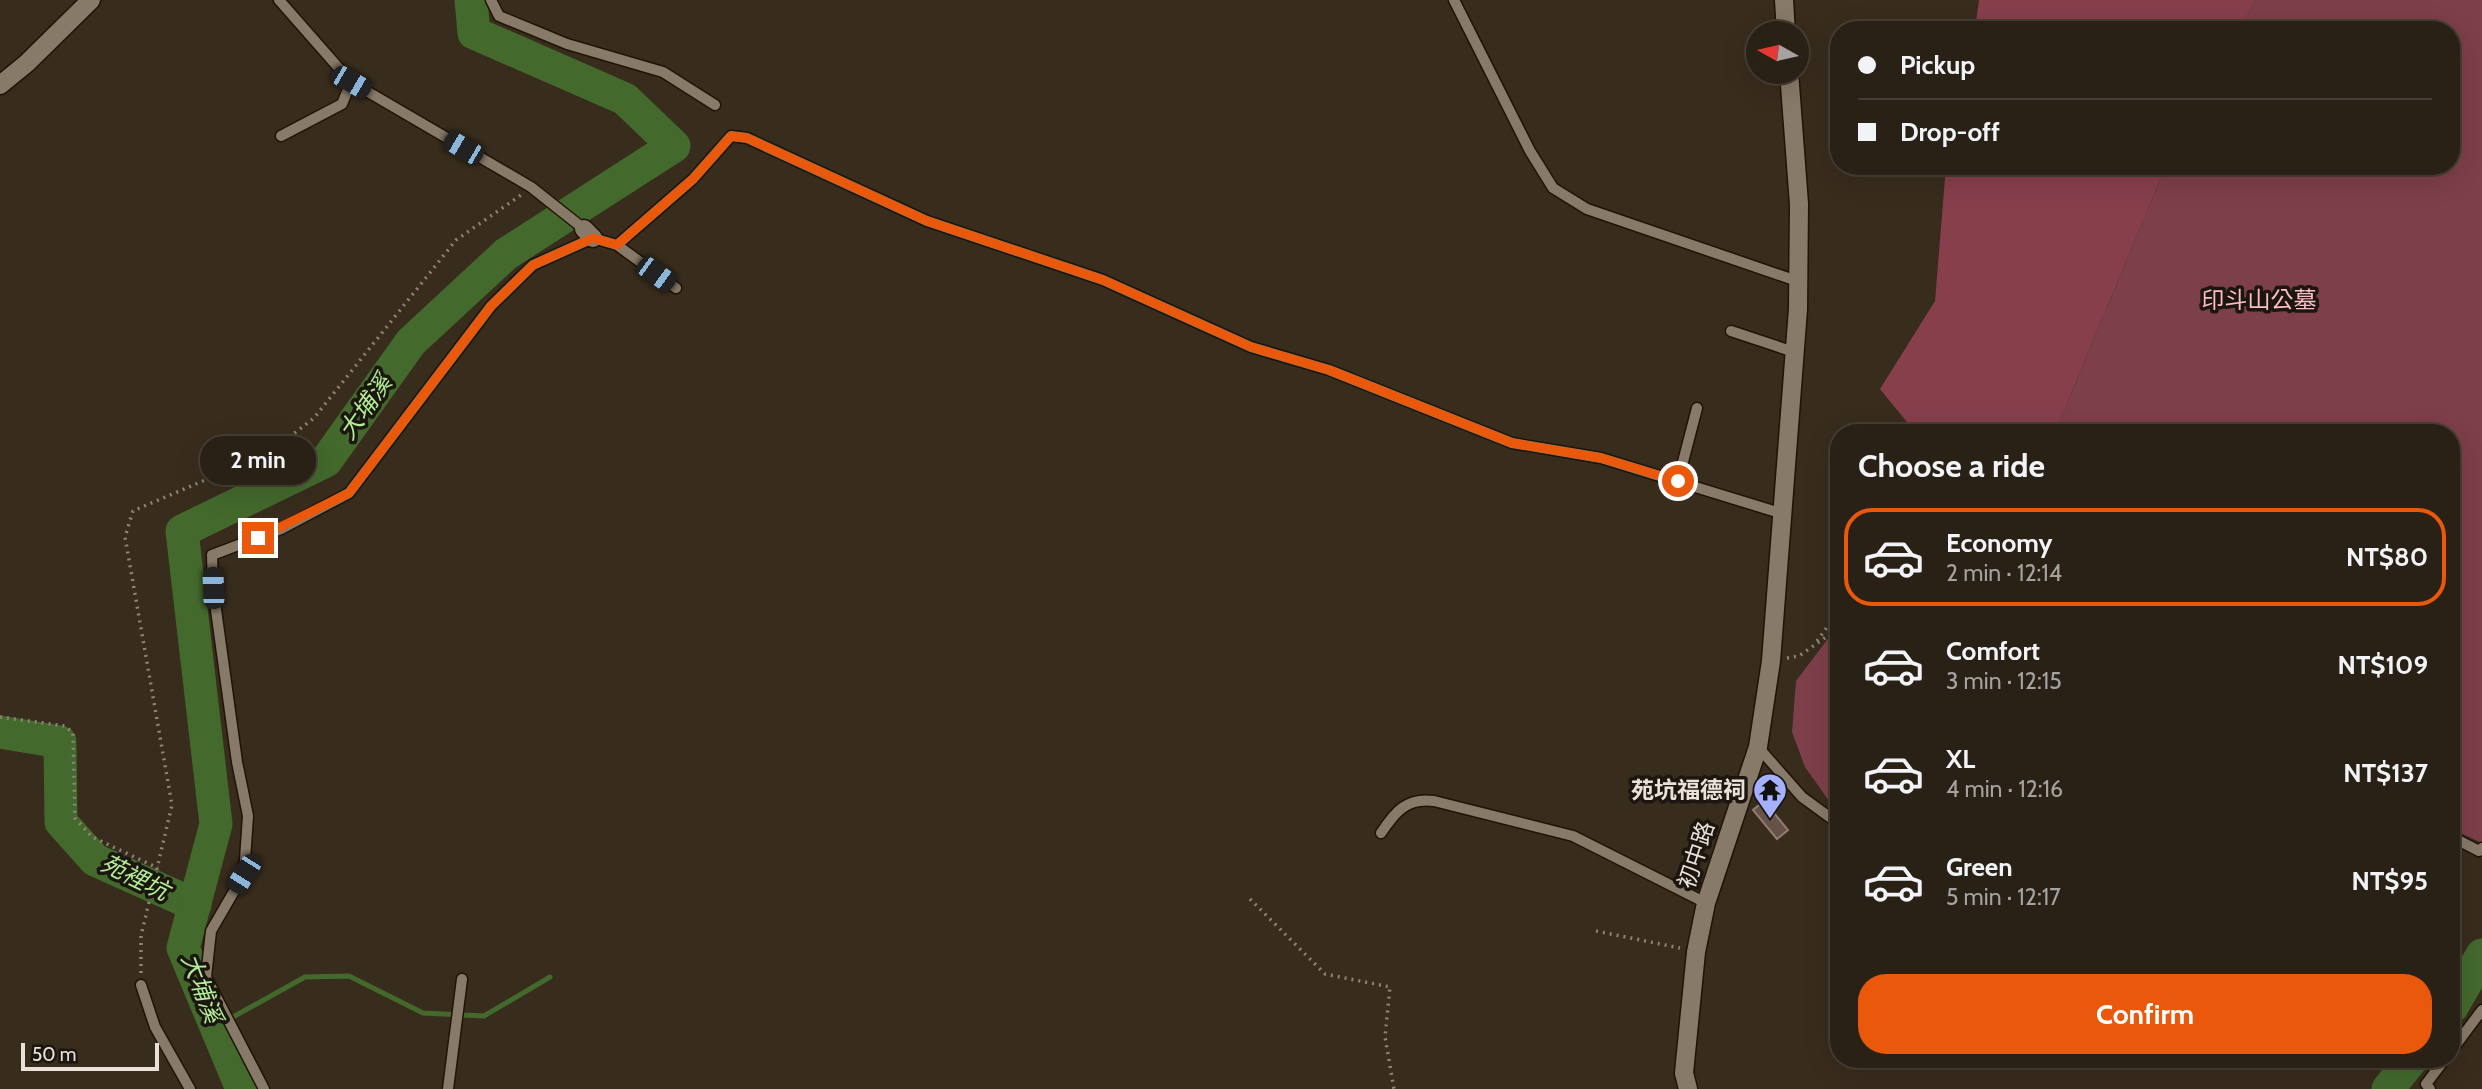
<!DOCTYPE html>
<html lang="en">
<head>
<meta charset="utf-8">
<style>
	:root { --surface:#2a2116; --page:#32291f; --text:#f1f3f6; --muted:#a5a3a1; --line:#463e35; --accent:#ea580c }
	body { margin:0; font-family:Cabin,"Noto Sans TC",sans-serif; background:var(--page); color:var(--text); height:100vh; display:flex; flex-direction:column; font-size:26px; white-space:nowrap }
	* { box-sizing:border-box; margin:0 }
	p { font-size:23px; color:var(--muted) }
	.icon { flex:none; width:38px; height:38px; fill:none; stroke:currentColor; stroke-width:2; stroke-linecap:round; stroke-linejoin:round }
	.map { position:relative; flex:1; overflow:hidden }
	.side { position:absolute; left:1830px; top:424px; width:630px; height:644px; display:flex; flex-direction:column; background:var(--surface); border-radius:28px; box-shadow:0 7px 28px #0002,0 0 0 2px var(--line) }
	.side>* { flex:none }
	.banner { position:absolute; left:1830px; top:21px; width:630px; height:154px; border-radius:28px; box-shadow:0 7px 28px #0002,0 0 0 2px var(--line); display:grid; align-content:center; height:154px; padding:0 28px; background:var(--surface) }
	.needle { width:46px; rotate:278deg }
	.fabs { position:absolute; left:1746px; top:21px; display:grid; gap:14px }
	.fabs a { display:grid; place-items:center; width:63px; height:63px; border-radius:50%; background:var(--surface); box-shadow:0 7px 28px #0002,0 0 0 2px var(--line); font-size:35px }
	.scale { position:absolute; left:21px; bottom:18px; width:138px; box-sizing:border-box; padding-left:7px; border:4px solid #eae2d9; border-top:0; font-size:19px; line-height:24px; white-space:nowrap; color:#eae2d9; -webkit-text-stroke:5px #1b160f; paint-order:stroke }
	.end { position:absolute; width:32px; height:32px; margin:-16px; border:9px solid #ea580c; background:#fff; box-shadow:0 0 0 4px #fff }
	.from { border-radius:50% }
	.bubble { position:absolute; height:49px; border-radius:24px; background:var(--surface); box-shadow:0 7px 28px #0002,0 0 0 2px var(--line); font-size:23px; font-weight:700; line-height:49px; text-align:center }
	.car { position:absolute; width:21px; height:42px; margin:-21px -10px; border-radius:9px; box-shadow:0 0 5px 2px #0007; background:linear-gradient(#222 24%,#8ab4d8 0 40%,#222 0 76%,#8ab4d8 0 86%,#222 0) }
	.banner b { display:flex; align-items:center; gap:24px; height:66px; font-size:26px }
	.banner b+b { border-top:2px solid var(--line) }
	.banner i { width:18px; height:18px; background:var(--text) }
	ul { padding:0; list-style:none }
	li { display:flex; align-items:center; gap:21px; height:98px; margin:0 14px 10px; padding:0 14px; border:4px solid transparent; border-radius:28px }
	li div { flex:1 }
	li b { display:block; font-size:26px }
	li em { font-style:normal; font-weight:700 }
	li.active { border-color:var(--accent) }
	li>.icon { width:63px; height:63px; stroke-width:1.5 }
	h2 { padding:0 28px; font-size:32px; line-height:84px }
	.cta { display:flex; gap:14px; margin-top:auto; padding:14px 28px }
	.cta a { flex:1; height:80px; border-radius:28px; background:var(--accent); color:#fff; font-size:28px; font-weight:700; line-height:80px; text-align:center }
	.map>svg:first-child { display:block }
</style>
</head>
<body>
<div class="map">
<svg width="2482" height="1089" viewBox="0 0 2482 1089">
	<rect width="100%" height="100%" fill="#382c1d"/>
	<g fill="#7d3f4a">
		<polygon points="2256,0 2482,0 2482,843 2452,829 2452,432 2055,432 2166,166 2452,166 2452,30 2239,30"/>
		<polygon points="1839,624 1839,815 1805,767 1792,732 1796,681"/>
	</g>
	<g fill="#873f4c">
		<polygon points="1979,0 2256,0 2239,30 1975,30"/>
		<polygon points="1946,166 2166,166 2055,432 1915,432 1880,389 1935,301"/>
	</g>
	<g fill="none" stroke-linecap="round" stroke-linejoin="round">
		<polyline stroke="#43692d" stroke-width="5" points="215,1027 305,977 349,976 423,1013 484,1016 550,977"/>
		<g stroke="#43692d" stroke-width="33">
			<polyline points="0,732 60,742 61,822 95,860 195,905"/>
			<polyline points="2452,1007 2482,955"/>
			<polyline points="242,1089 183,948 216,824 182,531 326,461 411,342 506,254 674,146 625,99 474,33 471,0"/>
			<polyline points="2388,1089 2412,1059"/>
		</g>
	</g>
	<polygon fill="#67524a" stroke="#917b73" stroke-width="2" points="1764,801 1788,830 1777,839 1753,810"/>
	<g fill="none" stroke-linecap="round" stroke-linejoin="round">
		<g stroke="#1f1406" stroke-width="13">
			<g id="service">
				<polyline points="279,0 351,82 531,187 584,229"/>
				<polyline points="491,0 499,16 567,44 663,72 715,105"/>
				<polyline points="1454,0 1530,151 1553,188 1587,209 1797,281"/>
				<polyline points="281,136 342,104 351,82"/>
				<polyline points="617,245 676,288"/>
				<polyline points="1731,331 1794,352"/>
				<polyline points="1678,481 1697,408"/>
				<polyline points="1758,747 1802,797 1839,824"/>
				<path d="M 1381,833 C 1395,812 1407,797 1434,801 L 1573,836 L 1706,903"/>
				<polyline points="2452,837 2479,851 2482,848"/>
				<polyline points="141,985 155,1027 190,1089"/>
				<polyline points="2452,1050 2482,1010"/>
				<polyline points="264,1089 206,977 211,931 244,874 248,816 237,762 213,588 212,555 281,529 349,493 491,306 533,265 593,238 617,245 693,179 731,136 747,138 927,221 1103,280 1251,347 1329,370 1512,443 1601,458 1780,513"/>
				<polyline points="448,1089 462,979"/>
				<polyline points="2430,1089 2426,1084 2445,1059"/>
			</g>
		</g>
		<g stroke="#1f1406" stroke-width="21">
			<polyline id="minor" points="584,229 593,238"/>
		</g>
		<g stroke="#1f1406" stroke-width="21">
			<g id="tertiary">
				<polyline points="1784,0 1786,33"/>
				<polyline points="0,85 27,63 91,0"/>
				<polyline points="1688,1089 1684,1073 1696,952 1706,903 1758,747 1771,661 1798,309 1799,204 1789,72"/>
			</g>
		</g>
		<g stroke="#8d8377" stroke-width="3.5" stroke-dasharray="2 5" stroke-linecap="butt">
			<polyline points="1817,641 1839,611"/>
			<polyline points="1787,658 1799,656 1839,628"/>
			<polyline points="0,717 65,726 73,733 75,818 92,837 158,868"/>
			<polyline points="1250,899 1325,974 1390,987 1385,1037 1394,1089"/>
			<polyline points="1596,931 1680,948"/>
			<polyline points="141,973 141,936 172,805 125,537 133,511 270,452 314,418 456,240 521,195"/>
		</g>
		<use href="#service" stroke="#887a69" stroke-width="10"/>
		<use href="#minor" stroke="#887a69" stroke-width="18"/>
		<use href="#tertiary" stroke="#887a69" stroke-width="18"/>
	</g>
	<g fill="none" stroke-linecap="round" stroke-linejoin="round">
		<polyline stroke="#ea580c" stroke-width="9" points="258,538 349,493 491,306 533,265 593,238 617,245 693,179 731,136 747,138 927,221 1103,280 1251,347 1329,370 1512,443 1601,458 1678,481"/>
	</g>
	<defs>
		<g id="temple-pin" transform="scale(1.75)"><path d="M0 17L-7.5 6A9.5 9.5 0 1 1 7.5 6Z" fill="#a5b1fc" stroke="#1b160f"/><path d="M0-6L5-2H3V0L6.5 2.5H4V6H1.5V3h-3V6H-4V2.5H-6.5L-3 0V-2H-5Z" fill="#111"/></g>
	</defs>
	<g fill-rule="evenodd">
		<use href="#temple-pin" x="1770" y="790"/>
	</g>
	<g text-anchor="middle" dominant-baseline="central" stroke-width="7" stroke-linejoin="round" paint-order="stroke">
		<g font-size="23" fill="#febcc4" stroke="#1b160f">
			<text x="2259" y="300">印斗山公墓</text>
		</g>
		<g font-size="23" font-weight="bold" fill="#eae2d9" stroke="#1b160f" text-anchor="end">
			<text x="1746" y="790">苑坑福德祠</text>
		</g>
		<g font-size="23" fill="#eae2d9" stroke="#1b160f">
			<text transform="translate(1696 855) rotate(-72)">初中路</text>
		</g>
		<g font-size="24" font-style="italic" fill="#b3ec96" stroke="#1b160f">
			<text transform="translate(365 407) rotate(-55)">大埔溪</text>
			<text transform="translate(135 877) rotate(26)">苑裡坑</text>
			<text transform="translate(202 988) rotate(69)">大埔溪</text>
		</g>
	</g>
</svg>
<div class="fabs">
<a><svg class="needle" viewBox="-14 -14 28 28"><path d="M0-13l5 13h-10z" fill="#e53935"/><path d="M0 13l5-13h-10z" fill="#a5a3a1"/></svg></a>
</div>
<div class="scale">50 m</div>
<i class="end from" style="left:1678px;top:481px"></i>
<i class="end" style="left:258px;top:538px"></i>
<div class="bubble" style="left:200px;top:436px;width:116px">2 min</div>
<i class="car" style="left:351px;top:82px;rotate:120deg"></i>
<i class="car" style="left:463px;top:148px;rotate:300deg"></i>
<i class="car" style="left:656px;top:274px;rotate:126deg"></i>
<i class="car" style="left:213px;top:588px;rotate:358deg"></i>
<i class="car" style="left:244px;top:874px;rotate:212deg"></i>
<div class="banner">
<b><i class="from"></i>Pickup</b>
<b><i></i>Drop-off</b>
</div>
<section class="side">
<h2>Choose a ride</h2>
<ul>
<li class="active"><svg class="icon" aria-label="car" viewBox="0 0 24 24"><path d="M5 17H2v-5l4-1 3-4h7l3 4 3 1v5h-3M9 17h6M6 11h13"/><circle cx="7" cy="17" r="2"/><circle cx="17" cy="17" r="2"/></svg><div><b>Economy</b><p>2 min · 12:14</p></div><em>NT$80</em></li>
<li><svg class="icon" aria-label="car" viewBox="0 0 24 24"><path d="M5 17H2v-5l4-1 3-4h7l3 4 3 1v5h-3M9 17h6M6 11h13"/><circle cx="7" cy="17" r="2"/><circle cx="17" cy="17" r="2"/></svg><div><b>Comfort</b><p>3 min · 12:15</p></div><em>NT$109</em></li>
<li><svg class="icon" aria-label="car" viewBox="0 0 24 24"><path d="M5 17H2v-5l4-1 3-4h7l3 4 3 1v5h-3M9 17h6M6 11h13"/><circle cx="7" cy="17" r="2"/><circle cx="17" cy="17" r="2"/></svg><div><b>XL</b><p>4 min · 12:16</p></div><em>NT$137</em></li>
<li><svg class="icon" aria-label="car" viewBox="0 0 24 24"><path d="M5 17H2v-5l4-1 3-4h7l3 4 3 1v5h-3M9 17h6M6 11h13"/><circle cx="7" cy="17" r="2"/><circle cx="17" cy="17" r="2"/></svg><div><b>Green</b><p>5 min · 12:17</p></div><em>NT$95</em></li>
</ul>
<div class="cta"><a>Confirm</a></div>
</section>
</div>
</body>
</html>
